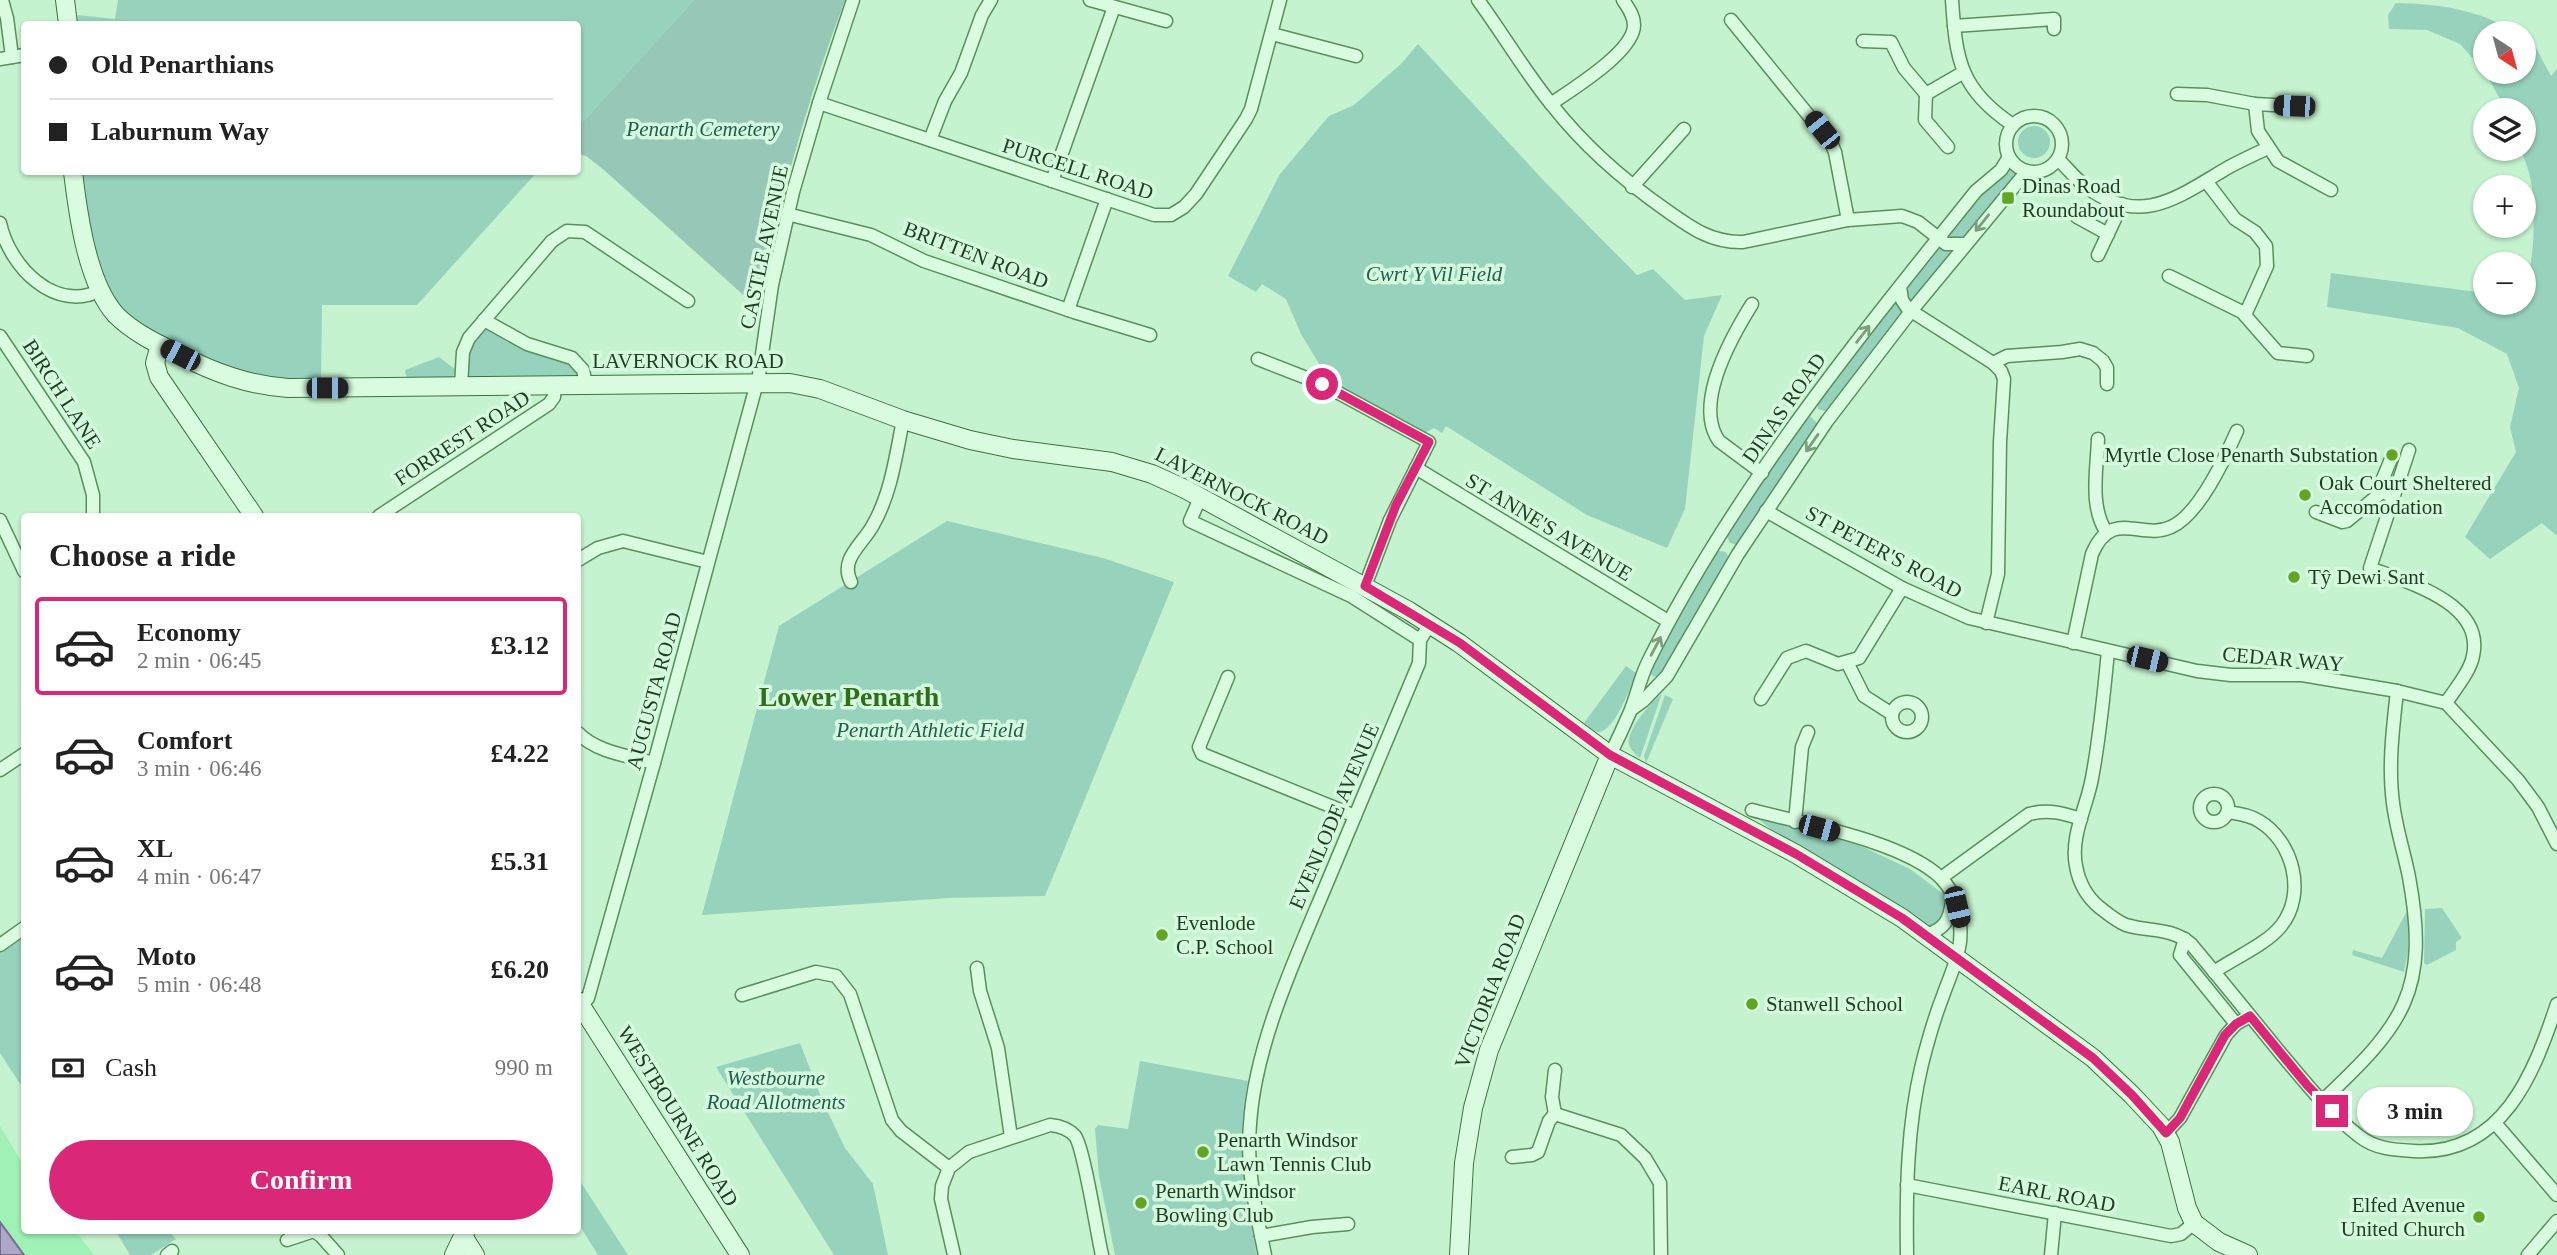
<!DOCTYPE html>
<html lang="en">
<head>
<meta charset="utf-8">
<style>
	:root { --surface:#fff; --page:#f6f6f6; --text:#222; --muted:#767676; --line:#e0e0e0; --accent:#db2777 }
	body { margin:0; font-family:"Times New Roman",serif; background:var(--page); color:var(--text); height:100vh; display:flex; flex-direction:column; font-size:26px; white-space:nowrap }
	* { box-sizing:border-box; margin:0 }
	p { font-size:23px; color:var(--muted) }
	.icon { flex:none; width:38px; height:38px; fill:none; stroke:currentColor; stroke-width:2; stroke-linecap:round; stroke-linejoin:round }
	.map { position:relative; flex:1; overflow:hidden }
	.details { position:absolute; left:21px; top:513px; width:560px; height:721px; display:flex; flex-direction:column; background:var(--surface); border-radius:7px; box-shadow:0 2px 5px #0004 }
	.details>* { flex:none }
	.hud { position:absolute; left:21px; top:21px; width:560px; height:154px; border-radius:7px; box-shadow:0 2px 5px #0004; display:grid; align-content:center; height:154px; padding:0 28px; background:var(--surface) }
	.needle { width:46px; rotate:144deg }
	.tools { position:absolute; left:2473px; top:21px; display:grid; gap:14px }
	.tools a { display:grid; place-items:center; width:63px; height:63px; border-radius:50%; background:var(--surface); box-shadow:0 2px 5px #0004; font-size:35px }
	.end { position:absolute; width:32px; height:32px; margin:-16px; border:9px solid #db2777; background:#fff; box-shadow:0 0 0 4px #fff }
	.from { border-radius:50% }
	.bubble { position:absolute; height:49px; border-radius:24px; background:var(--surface); box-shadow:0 2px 5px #0004; font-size:23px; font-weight:700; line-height:49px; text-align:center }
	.car { position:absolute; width:21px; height:42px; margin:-21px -10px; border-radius:9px; box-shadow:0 0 5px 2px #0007; background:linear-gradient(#222 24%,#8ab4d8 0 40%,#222 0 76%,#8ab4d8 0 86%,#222 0) }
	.hud b { display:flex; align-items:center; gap:24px; height:66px; font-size:26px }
	.hud b+b { border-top:2px solid var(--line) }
	.hud i { width:18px; height:18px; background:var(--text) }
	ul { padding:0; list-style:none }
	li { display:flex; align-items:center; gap:21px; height:98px; margin:0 14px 10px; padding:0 14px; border:4px solid transparent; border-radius:7px }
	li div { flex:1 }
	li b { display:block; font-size:26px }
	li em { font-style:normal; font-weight:700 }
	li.current { border-color:var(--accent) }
	li>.icon { width:63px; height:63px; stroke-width:1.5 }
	h2 { padding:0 28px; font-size:32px; line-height:84px }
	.pay { display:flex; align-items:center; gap:18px; height:77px; padding:0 28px; font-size:26px }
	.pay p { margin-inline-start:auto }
	.button { display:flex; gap:14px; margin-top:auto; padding:14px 28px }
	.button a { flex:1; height:80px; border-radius:42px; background:var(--accent); color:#fff; font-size:28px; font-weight:700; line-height:80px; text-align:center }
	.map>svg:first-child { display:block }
</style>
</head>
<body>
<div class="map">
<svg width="2557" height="1255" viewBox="0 0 2557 1255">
	<rect width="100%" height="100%" fill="#c5f3cf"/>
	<g fill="#97d2bd">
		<polygon points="118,0 694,0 578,127 578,24 74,24 78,15 115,19"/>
		<path d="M 2396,3 C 2436,4 2481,9 2515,33 L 2485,33 L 2485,72 L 2460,44 L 2427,30 L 2389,29 L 2388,15 Z"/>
		<path d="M 2524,39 L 2536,48 L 2551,76 L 2557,69 L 2557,536 L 2542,523 L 2490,559 L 2465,537 L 2516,452 L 2510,427 L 2519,388 L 2507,354 L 2458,328 L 2327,307 L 2331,273 L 2485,293 L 2485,303 L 2524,303 L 2524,279 C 2537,266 2534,200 2531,181 C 2529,170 2524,159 2521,149 L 2524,149 L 2524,110 L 2506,110 L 2485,72 L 2524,72 Z"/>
		<polygon points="1418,44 1544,181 1637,275 1653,269 1685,300 1722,295 1704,336 1685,509 1667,548 1587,515 1446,426 1442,433 1434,428 1424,433 1345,392 1321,367 1301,334 1286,299 1262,284 1256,292 1228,276 1280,174 1329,116 1354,105 1401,64"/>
		<circle cx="2034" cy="142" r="16"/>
		<polygon points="2009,168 2017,174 1964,238 1944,240 1971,204"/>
		<path d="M 79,172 L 537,172 L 417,305 L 322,305 L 321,382 C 294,382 267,382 241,374 C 216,367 130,325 116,305 C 93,271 87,211 79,172 Z"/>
		<polygon points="1938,245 1955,250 1909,306 1906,285"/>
		<polygon points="1895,299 1905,311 1828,412 1818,409 1817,401"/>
		<polygon points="485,329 569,361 579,373 578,379 472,381 466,376 467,354 479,331"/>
		<polygon points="439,357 456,370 452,379 407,381 405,370"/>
		<polygon points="1811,417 1818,424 1737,545 1730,543 1727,537 1728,531 1806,418"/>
		<polygon points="947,521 1103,558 1174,582 1045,896 949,898 702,915 779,626"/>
		<polygon points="1719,551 1726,552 1729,559 1660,677 1652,676 1649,670 1675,620 1716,553"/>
		<path d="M 1626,666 L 1636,673 C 1631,686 1614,733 1598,732 C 1593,731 1588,726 1584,723 Z"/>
		<path d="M 1662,694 L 1659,702 L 1640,758 C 1636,755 1631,750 1629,745 C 1626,730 1652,701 1662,694 Z"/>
		<polygon points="1665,695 1673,699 1646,763 1644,756"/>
		<path d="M 1757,818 L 1859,845 L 1910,869 L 1946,896 C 1945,909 1945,919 1931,926 L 1917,921 L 1783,839 Z"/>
		<polygon points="2442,908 2462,938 2456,942 2456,950 2427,965 2424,963 2425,909"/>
		<polygon points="2408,909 2408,951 2404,972 2352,955 2353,950 2382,958"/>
		<polygon points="24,933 24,1090 0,1053 0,950"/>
		<polygon points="800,1043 822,1100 845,1148 873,1184 888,1255 834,1255 716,1067"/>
		<path d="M 1140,1061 L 1248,1081 C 1236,1141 1245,1196 1257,1255 L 1115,1255 L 1099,1176 L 1095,1129 L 1098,1125 L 1128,1129 Z"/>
		<polygon points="578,1178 628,1255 598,1255 578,1223"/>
		<polygon points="115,1230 168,1230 176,1239 151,1255 130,1255"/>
	</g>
	<polygon fill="#a0f1b5" points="0,1126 24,1166 24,1230 75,1230 94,1255 24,1255 0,1222"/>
	<path fill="#97c7b6" d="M 694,0 L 845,0 C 810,92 783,187 763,284 L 754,287 L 760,302 L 759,309 L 604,170 L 586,156 L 578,154 L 578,127 Z"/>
	<polygon fill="#aea7c5" stroke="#786c95" stroke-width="2" points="0,1222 24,1255 0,1255"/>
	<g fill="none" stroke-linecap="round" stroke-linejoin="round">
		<g stroke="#58905c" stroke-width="15">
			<g id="street">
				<polyline points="2,0 7,18 12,57"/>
				<polyline points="1090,0 1166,21"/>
				<path d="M 1478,0 C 1503,34 1525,72 1552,105 C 1585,147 1623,180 1666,210 C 1691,228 1712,243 1743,242 L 1848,220 L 1902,216 L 1918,222 L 1946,244 L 1965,244"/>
				<path d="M 1952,0 C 1956,60 1960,90 2013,125"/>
				<polyline points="1731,20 1831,143 1835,152 1848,220"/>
				<polyline points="1954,26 2054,19 2054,29"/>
				<polyline points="1272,34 1356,56"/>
				<polyline points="1863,41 1891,42 1904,68 1926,94"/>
				<polyline points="0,59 24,55"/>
				<polyline points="2177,94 2207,95 2255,104 2294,106"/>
				<polyline points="819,103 1154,215 1171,215 1184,207 1196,194 1246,119 1251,109 1280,0"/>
				<path d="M 1551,104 C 1572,89 1634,52 1634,25 C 1634,15 1628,8 1623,0"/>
				<polyline points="2255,104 2258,131 2278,161 2331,190"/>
				<circle cx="2034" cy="144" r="28"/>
				<polyline points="930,140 945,101 961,73 982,15 991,0"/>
				<polyline points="1948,147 1925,120 1926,94 1964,72"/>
				<path d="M 2058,159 C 2067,168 2075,178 2085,186 C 2141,229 2179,196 2229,167 C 2242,160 2255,154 2268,148"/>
				<polyline points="1052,181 1114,7"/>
				<polyline points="2206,181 2235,219 2255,232 2266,246 2267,266 2245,315"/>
				<polyline points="1632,187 1684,129"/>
				<polyline points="787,214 871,235 924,261 1074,312 1150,335"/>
				<polyline points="2077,217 2108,234"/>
				<path d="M 0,223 C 9,266 55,314 101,290"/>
				<polyline points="2098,255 2122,204"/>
				<polyline points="2169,276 2242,312 2278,353 2307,356"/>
				<polyline points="1900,287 1902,300 1908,309 1993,363 2001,371 2004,379 2000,442 1998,574 1986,623"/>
				<path d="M 1752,304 C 1732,336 1693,404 1719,441 L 1762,473"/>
				<polyline points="1068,310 1107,199"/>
				<polyline points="484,320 527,344 572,358 583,370 586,384"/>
				<polyline points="0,336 84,462 93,495 93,516"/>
				<polyline points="1258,359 1322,384 1429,442 1390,520 1365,586"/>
				<polyline points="1993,363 2007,356 2062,352 2080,349 2093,353 2103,361 2107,368 2107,384"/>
				<polyline points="461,386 463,352 469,338 552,241 567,231 585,232 688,301"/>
				<path d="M 2098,439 C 2097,470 2089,507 2107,533"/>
				<path d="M 2409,450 L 2370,568 C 2407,582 2485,603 2473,656 C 2470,672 2455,689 2446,703"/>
				<polyline points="1416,468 1663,618"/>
				<polyline points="2387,494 2379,488 2391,459"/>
				<polyline points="1200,498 1190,521 1351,596 1420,640"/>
				<polyline points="1766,511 1902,588 1969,618 2197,671 2231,675 2302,675 2397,691 2446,703 2518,780 2538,807 2557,844"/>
				<polyline points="2316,512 2342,522 2347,521 2382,492"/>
				<polyline points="379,516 549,404 554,397 555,385"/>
				<polyline points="0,520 24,571"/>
				<polyline points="578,560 598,548 623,541 708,562"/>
				<path d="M 851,582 C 839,559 863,544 873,525 C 891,494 896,455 903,420"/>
				<path d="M 2073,643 L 2092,554 C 2112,507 2141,541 2171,527 C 2199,515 2225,458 2237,431"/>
				<path d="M 2108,651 C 2104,693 2100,736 2092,778 C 2087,807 2070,836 2076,866 C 2079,883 2086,896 2099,907 C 2107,913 2116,921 2126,925 C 2149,932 2171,927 2191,944 C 2222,981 2252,1018 2282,1055 C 2306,1083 2329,1113 2359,1136 C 2375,1149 2395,1150 2414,1151 C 2503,1156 2534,1073 2557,1004"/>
				<polyline points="1847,662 1864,696 1892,714"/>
				<polyline points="1228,677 1199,747 1202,754 1355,816"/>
				<polyline points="1761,699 1787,658 1806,651 1838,664 1859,658 1902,588"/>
				<circle cx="1907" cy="717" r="15"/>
				<polyline points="1632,709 1643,701 1667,676 1738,554 1827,421 1912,310 2027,171"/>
				<path d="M 578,733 C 596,752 629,756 654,763"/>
				<path d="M 1610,755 C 1617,741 1624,726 1630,712 C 1637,695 1640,678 1648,662 C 1732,493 1858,338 1976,191 L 2001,170 L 2009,157"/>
				<polyline points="0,770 24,754"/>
				<circle cx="2214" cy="808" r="14"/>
				<path d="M 1752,810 C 1804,824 1903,841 1941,878 C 1958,896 1962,919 1960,942 C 1958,960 1950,976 1944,993 C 1935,1016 1928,1040 1922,1064 C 1907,1126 1906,1191 1907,1255"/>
				<polyline points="1795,822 1802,747 1808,732"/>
				<path d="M 1941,878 L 2029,814 C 2048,809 2063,813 2081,819"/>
				<path d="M 1925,935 C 1944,930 1950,920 1952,901"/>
				<polyline points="2185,939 2180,955 2236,1024"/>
				<polyline points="0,945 24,928"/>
				<polyline points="977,968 980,991 998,1048 1011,1137"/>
				<path d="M 2214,972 C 2234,958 2267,944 2281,926 C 2307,894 2293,841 2259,821 C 2250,815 2239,814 2228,812"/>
				<polyline points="742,995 816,972 836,976 850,994 892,1120 901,1131 949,1168"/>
				<polyline points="581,1006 588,998 654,763 759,375 772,285 793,192 819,103 853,0"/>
				<path d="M 2322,1101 C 2403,1025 2430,992 2409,877 C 2404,852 2396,828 2393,803 C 2388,766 2393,728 2397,691"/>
				<polyline points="1555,1114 1552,1097 1555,1070"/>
				<polyline points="2495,1123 2557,1195"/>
				<polyline points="2166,1133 2180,1118 2226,1035 2236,1024 2250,1016"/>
				<polyline points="1512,1157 1532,1155 1538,1152 1549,1121 1555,1114 1621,1135 1645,1158 1660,1183 1661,1255"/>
				<polyline points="1907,1185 2171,1236 2181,1234 2194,1223"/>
				<polyline points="1261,1236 1312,1227 1348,1224"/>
				<polyline points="287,1240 314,1231 321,1236 338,1255"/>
				<polyline points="167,1255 172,1251"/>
				<path d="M 954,1255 L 941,1199 L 942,1186 L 949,1168 L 969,1152 L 1050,1125 C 1060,1126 1069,1129 1075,1136 C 1084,1148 1097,1234 1102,1255"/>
				<path d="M 1265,1255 C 1256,1212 1246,1168 1250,1124 C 1255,1044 1296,957 1327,883 C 1358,810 1388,736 1419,663 L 1420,640 L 1430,624"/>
				<polyline points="2051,1255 2055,1213"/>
				<polyline points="2528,1255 2557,1221"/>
			</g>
		</g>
		<g stroke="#3c723d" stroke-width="20">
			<g id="secondary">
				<polyline points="65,0 68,24"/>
				<path d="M 73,172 C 78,214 87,283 116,315 C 134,333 158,344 180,355 C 215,373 248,385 288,388 L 790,383 L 820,389 L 903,420 L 970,440 L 1013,449 L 1112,462 L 1152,474 L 1185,489 L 1409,611 L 1459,643 L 1610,755 L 1796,854 L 1902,918 L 2093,1058 L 2132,1095 L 2161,1126 L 2170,1142 L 2187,1208 L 2194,1223 L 2219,1242 L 2248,1255"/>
				<polyline points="160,345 155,363 159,377 254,516"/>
				<polyline points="578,1001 740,1255"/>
				<polyline points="463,1236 475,1255"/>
				<polyline points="454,1255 466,1230"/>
				<polyline points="1459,1255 1464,1163 1473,1108 1489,1050 1610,755"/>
			</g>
		</g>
		<use href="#street" stroke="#d9fce1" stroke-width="12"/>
		<use href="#secondary" stroke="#d9fce1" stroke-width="18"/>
	</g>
	<defs><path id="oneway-shaft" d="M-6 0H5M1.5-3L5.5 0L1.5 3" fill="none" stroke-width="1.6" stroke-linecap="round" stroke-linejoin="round" transform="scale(1.75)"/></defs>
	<g stroke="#7c9d80">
		<use href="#oneway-shaft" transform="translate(1982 223) rotate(129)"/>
		<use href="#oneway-shaft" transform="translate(1863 334) rotate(-52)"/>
		<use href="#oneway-shaft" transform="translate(1812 443) rotate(125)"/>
		<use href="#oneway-shaft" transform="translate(1656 646) rotate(-62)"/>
	</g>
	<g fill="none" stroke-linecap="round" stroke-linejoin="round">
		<polyline stroke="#db2777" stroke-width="9" points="1322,384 1429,442 1396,505 1365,586 1460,643 1610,755 1796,854 1902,918 2093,1058 2132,1095 2166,1133 2180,1118 2225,1035 2236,1024 2250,1016 2307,1085 2332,1111"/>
	</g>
	<g fill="#61a522" stroke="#d5f9de" stroke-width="2.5">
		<rect x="2001" y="191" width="14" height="14" rx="3.5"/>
		<circle cx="2392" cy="455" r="7"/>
		<circle cx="2305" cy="495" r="7"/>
		<circle cx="2294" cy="577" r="7"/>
		<circle cx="1162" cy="935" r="7"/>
		<circle cx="1752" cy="1004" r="7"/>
		<circle cx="1203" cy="1152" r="7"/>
		<circle cx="1141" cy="1203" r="7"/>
		<circle cx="2479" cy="1217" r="7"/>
	</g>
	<g text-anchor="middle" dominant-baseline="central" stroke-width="7" stroke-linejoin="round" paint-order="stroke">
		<g font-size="21" font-style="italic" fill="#225d50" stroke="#d5f9de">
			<text x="703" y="129">Penarth Cemetery</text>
			<text x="1434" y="274">Cwrt Y Vil Field</text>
			<text x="930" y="730">Penarth Athletic Field</text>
			<text x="776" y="1078">Westbourne<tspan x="776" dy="24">Road Allotments</tspan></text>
		</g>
		<g font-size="21" fill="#1e3e1e" stroke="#d5f9de">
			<text transform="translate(1078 169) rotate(18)">PURCELL ROAD</text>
			<text transform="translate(764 247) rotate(-78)">CASTLE AVENUE</text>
			<text transform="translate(976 255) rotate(21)">BRITTEN ROAD</text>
			<text x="688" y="361">LAVERNOCK ROAD</text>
			<text transform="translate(62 394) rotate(57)">BIRCH LANE</text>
			<text transform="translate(1784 408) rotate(-55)">DINAS ROAD</text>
			<text transform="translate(462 438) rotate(-33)">FORREST ROAD</text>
			<text transform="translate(1242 496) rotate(27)">LAVERNOCK ROAD</text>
			<text transform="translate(1549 527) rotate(31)">ST ANNE'S AVENUE</text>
			<text transform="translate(1884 552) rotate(28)">ST PETER'S ROAD</text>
			<text transform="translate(2283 659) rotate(5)">CEDAR WAY</text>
			<text transform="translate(654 691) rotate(-75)">AUGUSTA ROAD</text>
			<text transform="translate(1334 816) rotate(-67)">EVENLODE AVENUE</text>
			<text transform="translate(1490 991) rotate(-69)">VICTORIA ROAD</text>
			<text transform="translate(678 1116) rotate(58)">WESTBOURNE ROAD</text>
			<text transform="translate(2057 1194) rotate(11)">EARL ROAD</text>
		</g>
		<g font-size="21" fill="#1e3e1e" stroke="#d5f9de" text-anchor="start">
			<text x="2022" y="186">Dinas Road<tspan x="2022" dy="24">Roundabout</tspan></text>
			<text x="2378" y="455" text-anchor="end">Myrtle Close Penarth Substation</text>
			<text x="2319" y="483">Oak Court Sheltered<tspan x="2319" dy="24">Accomodation</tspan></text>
			<text x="2308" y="577">Tŷ Dewi Sant</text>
			<text x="1176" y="923">Evenlode<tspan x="1176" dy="24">C.P. School</tspan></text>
			<text x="1766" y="1004">Stanwell School</text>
			<text x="1217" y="1140">Penarth Windsor<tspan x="1217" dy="24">Lawn Tennis Club</tspan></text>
			<text x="1155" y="1191">Penarth Windsor<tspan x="1155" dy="24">Bowling Club</tspan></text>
			<text x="2465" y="1205" text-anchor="end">Elfed Avenue<tspan x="2465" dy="24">United Church</tspan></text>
		</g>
		<g font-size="28" font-weight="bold" fill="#306f19" stroke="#d5f9de">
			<text x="849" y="696">Lower Penarth</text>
		</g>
	</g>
</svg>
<div class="tools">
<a><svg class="needle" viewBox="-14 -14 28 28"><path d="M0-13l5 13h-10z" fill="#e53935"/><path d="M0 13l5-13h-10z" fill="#767676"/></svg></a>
<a><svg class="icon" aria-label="layers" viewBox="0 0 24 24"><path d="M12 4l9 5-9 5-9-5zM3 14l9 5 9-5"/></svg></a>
<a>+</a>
<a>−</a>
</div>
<i class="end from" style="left:1322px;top:384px"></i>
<i class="end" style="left:2332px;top:1111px"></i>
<div class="bubble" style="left:2357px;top:1087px;width:116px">3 min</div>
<i class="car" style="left:2294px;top:106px;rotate:272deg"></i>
<i class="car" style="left:1822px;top:130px;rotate:321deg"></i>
<i class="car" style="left:180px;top:355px;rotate:297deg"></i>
<i class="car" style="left:327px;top:388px;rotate:90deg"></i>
<i class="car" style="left:2147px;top:659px;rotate:103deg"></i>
<i class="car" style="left:1819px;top:828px;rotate:105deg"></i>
<i class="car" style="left:1957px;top:907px;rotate:167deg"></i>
<div class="hud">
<b><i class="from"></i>Old Penarthians</b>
<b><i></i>Laburnum Way</b>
</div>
<section class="details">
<h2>Choose a ride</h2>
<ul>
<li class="current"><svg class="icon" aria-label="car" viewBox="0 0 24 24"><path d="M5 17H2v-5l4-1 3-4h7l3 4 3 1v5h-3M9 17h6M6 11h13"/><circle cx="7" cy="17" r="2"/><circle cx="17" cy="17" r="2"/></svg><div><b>Economy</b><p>2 min · 06:45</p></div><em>£3.12</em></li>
<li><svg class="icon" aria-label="car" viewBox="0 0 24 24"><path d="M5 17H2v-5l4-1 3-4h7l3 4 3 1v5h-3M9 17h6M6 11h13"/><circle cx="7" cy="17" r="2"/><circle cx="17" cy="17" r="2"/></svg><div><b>Comfort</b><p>3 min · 06:46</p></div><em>£4.22</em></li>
<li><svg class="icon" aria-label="car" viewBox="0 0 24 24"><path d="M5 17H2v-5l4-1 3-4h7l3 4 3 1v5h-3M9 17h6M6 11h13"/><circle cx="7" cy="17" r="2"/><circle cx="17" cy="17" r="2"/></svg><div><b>XL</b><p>4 min · 06:47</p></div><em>£5.31</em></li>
<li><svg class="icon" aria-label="car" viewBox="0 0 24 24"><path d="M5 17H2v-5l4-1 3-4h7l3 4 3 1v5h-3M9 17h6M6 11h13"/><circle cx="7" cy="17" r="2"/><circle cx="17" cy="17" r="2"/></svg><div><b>Moto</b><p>5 min · 06:48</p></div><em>£6.20</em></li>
</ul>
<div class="pay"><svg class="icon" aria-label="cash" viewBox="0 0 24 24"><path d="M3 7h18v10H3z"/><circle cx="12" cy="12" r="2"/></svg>Cash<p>990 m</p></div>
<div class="button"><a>Confirm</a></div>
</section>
</div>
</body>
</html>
